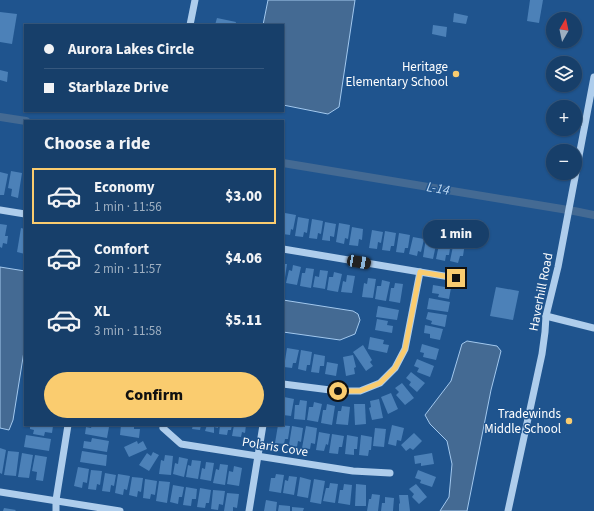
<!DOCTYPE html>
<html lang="en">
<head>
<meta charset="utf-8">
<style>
	:root { --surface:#173f6a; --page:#204670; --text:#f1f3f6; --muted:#9eafc1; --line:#36587e; --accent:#facc6f }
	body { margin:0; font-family:"Source Sans 3",sans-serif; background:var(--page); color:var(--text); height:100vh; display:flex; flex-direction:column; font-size:15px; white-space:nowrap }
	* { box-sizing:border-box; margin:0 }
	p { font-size:13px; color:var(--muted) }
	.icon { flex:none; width:22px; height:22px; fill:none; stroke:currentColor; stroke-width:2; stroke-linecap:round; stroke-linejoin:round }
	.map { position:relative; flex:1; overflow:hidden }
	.panel { position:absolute; left:24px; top:120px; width:260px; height:306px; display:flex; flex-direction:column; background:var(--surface); border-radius:0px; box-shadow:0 1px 3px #0004,0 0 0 1px var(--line) }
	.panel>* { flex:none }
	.guide { position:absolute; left:24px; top:24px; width:260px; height:88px; border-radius:0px; box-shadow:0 1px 3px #0004,0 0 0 1px var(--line); display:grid; align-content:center; height:88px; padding:0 20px; background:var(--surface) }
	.needle { width:26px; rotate:9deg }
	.fabs { position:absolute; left:546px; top:12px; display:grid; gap:8px }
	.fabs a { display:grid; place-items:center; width:36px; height:36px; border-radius:50%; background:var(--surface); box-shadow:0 1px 3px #0004,0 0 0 1px var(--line); font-size:20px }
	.end { position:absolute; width:18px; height:18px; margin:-9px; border:5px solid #facc6f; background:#111; box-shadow:0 0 0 2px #111 }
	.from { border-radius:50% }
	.bubble { position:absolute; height:28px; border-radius:14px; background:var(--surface); box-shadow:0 1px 3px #0004,0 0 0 1px var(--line); font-size:13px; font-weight:800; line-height:28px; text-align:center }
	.car { position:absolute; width:12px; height:24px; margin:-12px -6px; border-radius:5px; box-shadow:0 0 3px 1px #0007; background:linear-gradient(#222 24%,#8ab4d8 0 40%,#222 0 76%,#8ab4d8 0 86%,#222 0) }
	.guide b { display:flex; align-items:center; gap:14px; height:38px; font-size:15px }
	.guide b+b { border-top:1px solid var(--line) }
	.guide i { width:10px; height:10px; background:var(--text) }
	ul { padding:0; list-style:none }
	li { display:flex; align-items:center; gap:12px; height:56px; margin:0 8px 6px; padding:0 12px; border:2px solid transparent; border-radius:0px }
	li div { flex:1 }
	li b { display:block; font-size:15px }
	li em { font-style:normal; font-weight:800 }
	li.current { border-color:var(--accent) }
	li>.icon { width:36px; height:36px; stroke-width:1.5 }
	h2 { padding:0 20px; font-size:18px; line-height:48px }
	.button { display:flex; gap:8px; margin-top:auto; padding:8px 20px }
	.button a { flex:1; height:46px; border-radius:24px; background:var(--accent); color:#111; font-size:16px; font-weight:800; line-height:46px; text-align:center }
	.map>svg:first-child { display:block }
</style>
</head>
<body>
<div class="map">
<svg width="594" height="511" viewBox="0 0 594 511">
	<rect width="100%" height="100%" fill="#1f548e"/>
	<g fill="#446a93" stroke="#a2c8ee">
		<polygon points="268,0 355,0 339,107 328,114 283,105 283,25 263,25"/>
		<polygon points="0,267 25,271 25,345 13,420 9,430 0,428"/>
		<polygon points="283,300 353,311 358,314 360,320 355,334 340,340 283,332"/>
		<polygon points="467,341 497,346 501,351 491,390 467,511 440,511 449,497 452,464 447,441 430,424 425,415 451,381 462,344"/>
	</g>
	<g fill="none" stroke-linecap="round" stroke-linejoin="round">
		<g stroke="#446a93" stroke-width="8">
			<polyline points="0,117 26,121"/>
			<polyline points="283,163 574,211 594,215"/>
		</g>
	</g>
	<g fill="#4c81b8">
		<polygon points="530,0 543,0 539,23 527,21"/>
		<polygon points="0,12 17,14 12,44 0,42"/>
		<polygon points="454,13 468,16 466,24 453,22"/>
		<polygon points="217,18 236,22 235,25 215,25"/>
		<polygon points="433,25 447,27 446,37 432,34"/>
		<polygon points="0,70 8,72 7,82 0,80"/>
		<polygon points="11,171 22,173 18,198 11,196 12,189 8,188"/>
		<polygon points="0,172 8,174 4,195 0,195"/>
		<polygon points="285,213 296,215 293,230 291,229 290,235 283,234 283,222"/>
		<polygon points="298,217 309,219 307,233 304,232 303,237 295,236"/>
		<polygon points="312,219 323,221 321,234 318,233 317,239 309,238"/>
		<polygon points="325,222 336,224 334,237 330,236 330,241 322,240"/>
		<polygon points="339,223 350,225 348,239 345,238 344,244 336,242"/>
		<polygon points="0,224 7,225 5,236 8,236 7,244 3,243 2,248 0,247"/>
		<polygon points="352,227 363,229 362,240 359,239 358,246 349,245"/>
		<polygon points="21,228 25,229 25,254 17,252"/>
		<polygon points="372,230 383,232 381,243 378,242 377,249 369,248"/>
		<polygon points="385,231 396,233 394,246 391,246 390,251 382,250"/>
		<polygon points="399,233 410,235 408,248 405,248 404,253 396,252"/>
		<polygon points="413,237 424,239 421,252 418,251 417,256 409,254"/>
		<polygon points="426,238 437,240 433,259 423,257"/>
		<polygon points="440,240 451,242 449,255 446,255 445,261 436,259"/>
		<polygon points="454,241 465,243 463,256 460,256 458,263 450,261"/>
		<polygon points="283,264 287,264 284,284 283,284"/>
		<polygon points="293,265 301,267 297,285 286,283 289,270 292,271"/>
		<polygon points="306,268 314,269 311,288 300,286 302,273 305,273"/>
		<polygon points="320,270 328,271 325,289 313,287 315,276 319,277"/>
		<polygon points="334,272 342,274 338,292 327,290 329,277 333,277"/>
		<polygon points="347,275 355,276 352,293 341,292 343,281 346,282"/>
		<polygon points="368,278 376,279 373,298 362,297 364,283 367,284"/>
		<polygon points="382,280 390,282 386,301 375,299 377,286 381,286"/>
		<polygon points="395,283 403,284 400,303 389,301 391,288 394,288"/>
		<polygon points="433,285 451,288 449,299 438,297 439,294 432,293"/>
		<polygon points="496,287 519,291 513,320 490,316"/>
		<polygon points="429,298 450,302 448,312 427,309"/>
		<polygon points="378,306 399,310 397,320 376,317"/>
		<polygon points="428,312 447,315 445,327 431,324 432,321 426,319"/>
		<polygon points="377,319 388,321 387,325 393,326 392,333 375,330"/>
		<polygon points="425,325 443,329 440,340 430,338 430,334 424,333"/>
		<polygon points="370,337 384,340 383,344 389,345 387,353 368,349"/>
		<polygon points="422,344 439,349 436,360 423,357 424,353 420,352"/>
		<polygon points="363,345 372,360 370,362 373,366 366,371 353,352"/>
		<polygon points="287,348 299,350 296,363 293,363 292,368 284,367"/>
		<polygon points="301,350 312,352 310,365 307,365 306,371 298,369"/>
		<polygon points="314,354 325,356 324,366 320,366 319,373 311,372"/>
		<polygon points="353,355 356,367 354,368 355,374 346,376 343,357"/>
		<polygon points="417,359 434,366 430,377 417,372 419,368 414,366"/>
		<polygon points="327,362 338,364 336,376 325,374"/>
		<polygon points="411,372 425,383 417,392 409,385 411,382 406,378"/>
		<polygon points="402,383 414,398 405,405 396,395 399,392 395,388"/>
		<polygon points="391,393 398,409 388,414 381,397"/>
		<polygon points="284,397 294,399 291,416 283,415"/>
		<polygon points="379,399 383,418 372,420 369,408 371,407 370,401"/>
		<polygon points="300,400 307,401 305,420 294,419 295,405 299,405"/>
		<polygon points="314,402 322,404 318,422 307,420 309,407 313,407"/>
		<polygon points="327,404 335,406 332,425 321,423 323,410 326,410"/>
		<polygon points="354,404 365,404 366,424 355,425"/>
		<polygon points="342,406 350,407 348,425 336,424 338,411 341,411"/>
		<polygon points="30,425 53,426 52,433 45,432 44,436 33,434 34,430 30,429"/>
		<polygon points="92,425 109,427 107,438 85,434 86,427 91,428"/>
		<polygon points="121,425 134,426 134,429 140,429 139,438 120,435"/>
		<polygon points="193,425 201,425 200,430 192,429"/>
		<polygon points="207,425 218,425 218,428 214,427 214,433 205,431"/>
		<polygon points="220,425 232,425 231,430 228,430 227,435 219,434"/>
		<polygon points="234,425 246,425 245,433 242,432 241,437 232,436"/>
		<polygon points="278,425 290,426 288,439 285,439 284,444 275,443"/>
		<polygon points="392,425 404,428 401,441 397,440 396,446 388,444"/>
		<polygon points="292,426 303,428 301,442 298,441 297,447 289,445"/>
		<polygon points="306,426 317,428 315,444 311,443 310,449 302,448"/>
		<polygon points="375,428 386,429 384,447 373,446"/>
		<polygon points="319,432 330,434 328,445 326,444 324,451 316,450"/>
		<polygon points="414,433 422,441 413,450 410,448 406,451 401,445"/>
		<polygon points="332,434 344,436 342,447 339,447 338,454 329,453"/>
		<polygon points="26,435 51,439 49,451 24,447"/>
		<polygon points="347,435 358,437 357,449 354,449 354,455 345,454"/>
		<polygon points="361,435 372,437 371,450 369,450 368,456 359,455"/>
		<polygon points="92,438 109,441 107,452 83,448 84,441 91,442"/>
		<polygon points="137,441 138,444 143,441 147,449 129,457 124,447"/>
		<polygon points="0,448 6,450 2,474 0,473"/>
		<polygon points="8,451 19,452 16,476 4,475"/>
		<polygon points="82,451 107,455 106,466 80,462"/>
		<polygon points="153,452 159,455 149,471 139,465 147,453 151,456"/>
		<polygon points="22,453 33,455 29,478 18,477"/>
		<polygon points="432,453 434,464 421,466 421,463 415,464 414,456"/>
		<polygon points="35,455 47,457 43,481 36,480 37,472 32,471"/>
		<polygon points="165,455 173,456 171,475 159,474 161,460 164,461"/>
		<polygon points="179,457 188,459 184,477 173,474 175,463 178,464"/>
		<polygon points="192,460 201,461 198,479 186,477 188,465 191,466"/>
		<polygon points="206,462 214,463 211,481 200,479 202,468 205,469"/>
		<polygon points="220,464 228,465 225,485 213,483 216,469 219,470"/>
		<polygon points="234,466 242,468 239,486 227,484 229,471 233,472"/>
		<polygon points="78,467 89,469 87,483 83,482 82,488 74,486"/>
		<polygon points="91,470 102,471 100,485 97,484 96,490 88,489"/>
		<polygon points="418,470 436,477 432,487 420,483 421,480 415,478"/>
		<polygon points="105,473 116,475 114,486 111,485 110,492 102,491"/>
		<polygon points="118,474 130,476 127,490 124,489 123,495 115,493"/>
		<polygon points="276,474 284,475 281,493 269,491 271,478 275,478"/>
		<polygon points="289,476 297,477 294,495 283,493 285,480 288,481"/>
		<polygon points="132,477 143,478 141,492 138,491 137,497 129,495"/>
		<polygon points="300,477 311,480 308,498 297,496"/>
		<polygon points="145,479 157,481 155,495 151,494 150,499 143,498"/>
		<polygon points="314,479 325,481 321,504 310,502"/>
		<polygon points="159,481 170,482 167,503 156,501"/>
		<polygon points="330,483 338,484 335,503 323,501 326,488 329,488"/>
		<polygon points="344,484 352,485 350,505 338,503 340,490 343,490"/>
		<polygon points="356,484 366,485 366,506 355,506"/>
		<polygon points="416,484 427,497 419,504 412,497 414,494 409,489"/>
		<polygon points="173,485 184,487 182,497 179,497 178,504 170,502"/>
		<polygon points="186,487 197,489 196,499 192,499 191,506 183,505"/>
		<polygon points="200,488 211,490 209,503 206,503 205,508 197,507"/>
		<polygon points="213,490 225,491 223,505 219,504 218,510 211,509"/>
		<polygon points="227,493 239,494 237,508 233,507 233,511 224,511"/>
		<polygon points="372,494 380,495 378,511 367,511 369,499 371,499"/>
		<polygon points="399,495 408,495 410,511 399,511 399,504 400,503"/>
		<polygon points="385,497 394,498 393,511 381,511 382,503 385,503"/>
		<polygon points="266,500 277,502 276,511 264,511"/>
		<polygon points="279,505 290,506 290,511 278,511"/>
		<polygon points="292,507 304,508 303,511 292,511"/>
		<polygon points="4,508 16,510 15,511 3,511"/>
	</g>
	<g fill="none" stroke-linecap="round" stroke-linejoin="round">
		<g stroke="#aecdec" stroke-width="7">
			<polyline points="190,25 195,0"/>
			<polyline points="0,210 25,214"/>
			<polyline points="283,249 456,278"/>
			<polyline points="546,316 594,328"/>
			<polyline points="283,384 338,391 360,391 380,383 395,368 405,349 420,272"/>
			<polyline points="163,428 181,444 353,471 390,473"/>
			<polyline points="0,492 120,511"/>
			<polyline points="56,511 56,500 68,425"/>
			<polyline points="249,511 263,425"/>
			<polyline points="508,511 542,354 545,332 546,316 558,267 594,77"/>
		</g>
	</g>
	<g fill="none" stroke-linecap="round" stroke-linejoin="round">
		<polyline stroke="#facc6f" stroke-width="5" points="338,391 360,391 380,383 395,368 405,349 420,272 456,278"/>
	</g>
	<g fill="#facc6f" stroke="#1f548e" stroke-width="1.5">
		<circle cx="456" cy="74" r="4"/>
		<circle cx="569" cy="421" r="4"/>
	</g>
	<g text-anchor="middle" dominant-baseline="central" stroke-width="3" stroke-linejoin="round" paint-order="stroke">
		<g font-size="13" fill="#fff" stroke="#1f548e" text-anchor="end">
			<text x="448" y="67">Heritage<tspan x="448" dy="15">Elementary School</tspan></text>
			<text x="561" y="414">Tradewinds<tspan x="561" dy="15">Middle School</tspan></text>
		</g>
		<g font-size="13" fill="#fff" stroke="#1f548e">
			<text transform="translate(541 292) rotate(-79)">Haverhill Road</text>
			<text transform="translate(275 447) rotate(9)">Polaris Cove</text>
		</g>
		<g font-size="14" font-style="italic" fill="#bad7f3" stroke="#1f548e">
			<text transform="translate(438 189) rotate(10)">L-14</text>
		</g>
	</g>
</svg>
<div class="fabs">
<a><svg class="needle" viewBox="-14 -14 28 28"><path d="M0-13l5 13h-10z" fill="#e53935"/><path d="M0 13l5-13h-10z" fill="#9eafc1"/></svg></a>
<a><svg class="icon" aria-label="layers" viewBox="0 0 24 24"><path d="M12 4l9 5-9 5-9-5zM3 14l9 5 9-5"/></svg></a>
<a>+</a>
<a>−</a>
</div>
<i class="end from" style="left:338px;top:391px"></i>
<i class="end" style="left:456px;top:278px"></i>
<div class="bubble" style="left:423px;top:220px;width:66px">1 min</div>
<i class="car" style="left:359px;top:262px;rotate:100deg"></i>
<div class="guide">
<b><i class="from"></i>Aurora Lakes Circle</b>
<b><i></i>Starblaze Drive</b>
</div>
<section class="panel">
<h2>Choose a ride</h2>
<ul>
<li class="current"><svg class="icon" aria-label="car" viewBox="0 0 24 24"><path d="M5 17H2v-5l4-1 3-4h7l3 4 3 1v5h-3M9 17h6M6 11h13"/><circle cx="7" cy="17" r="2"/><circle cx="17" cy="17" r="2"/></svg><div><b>Economy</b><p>1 min · 11:56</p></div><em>$3.00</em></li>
<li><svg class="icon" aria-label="car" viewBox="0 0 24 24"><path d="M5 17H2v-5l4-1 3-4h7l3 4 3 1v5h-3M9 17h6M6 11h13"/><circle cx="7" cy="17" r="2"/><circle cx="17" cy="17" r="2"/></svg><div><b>Comfort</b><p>2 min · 11:57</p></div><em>$4.06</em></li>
<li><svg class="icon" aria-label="car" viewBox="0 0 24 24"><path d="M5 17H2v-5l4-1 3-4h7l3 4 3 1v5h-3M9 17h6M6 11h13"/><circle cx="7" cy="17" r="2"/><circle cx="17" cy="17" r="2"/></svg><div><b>XL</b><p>3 min · 11:58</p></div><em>$5.11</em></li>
</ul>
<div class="button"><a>Confirm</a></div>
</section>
</div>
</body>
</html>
